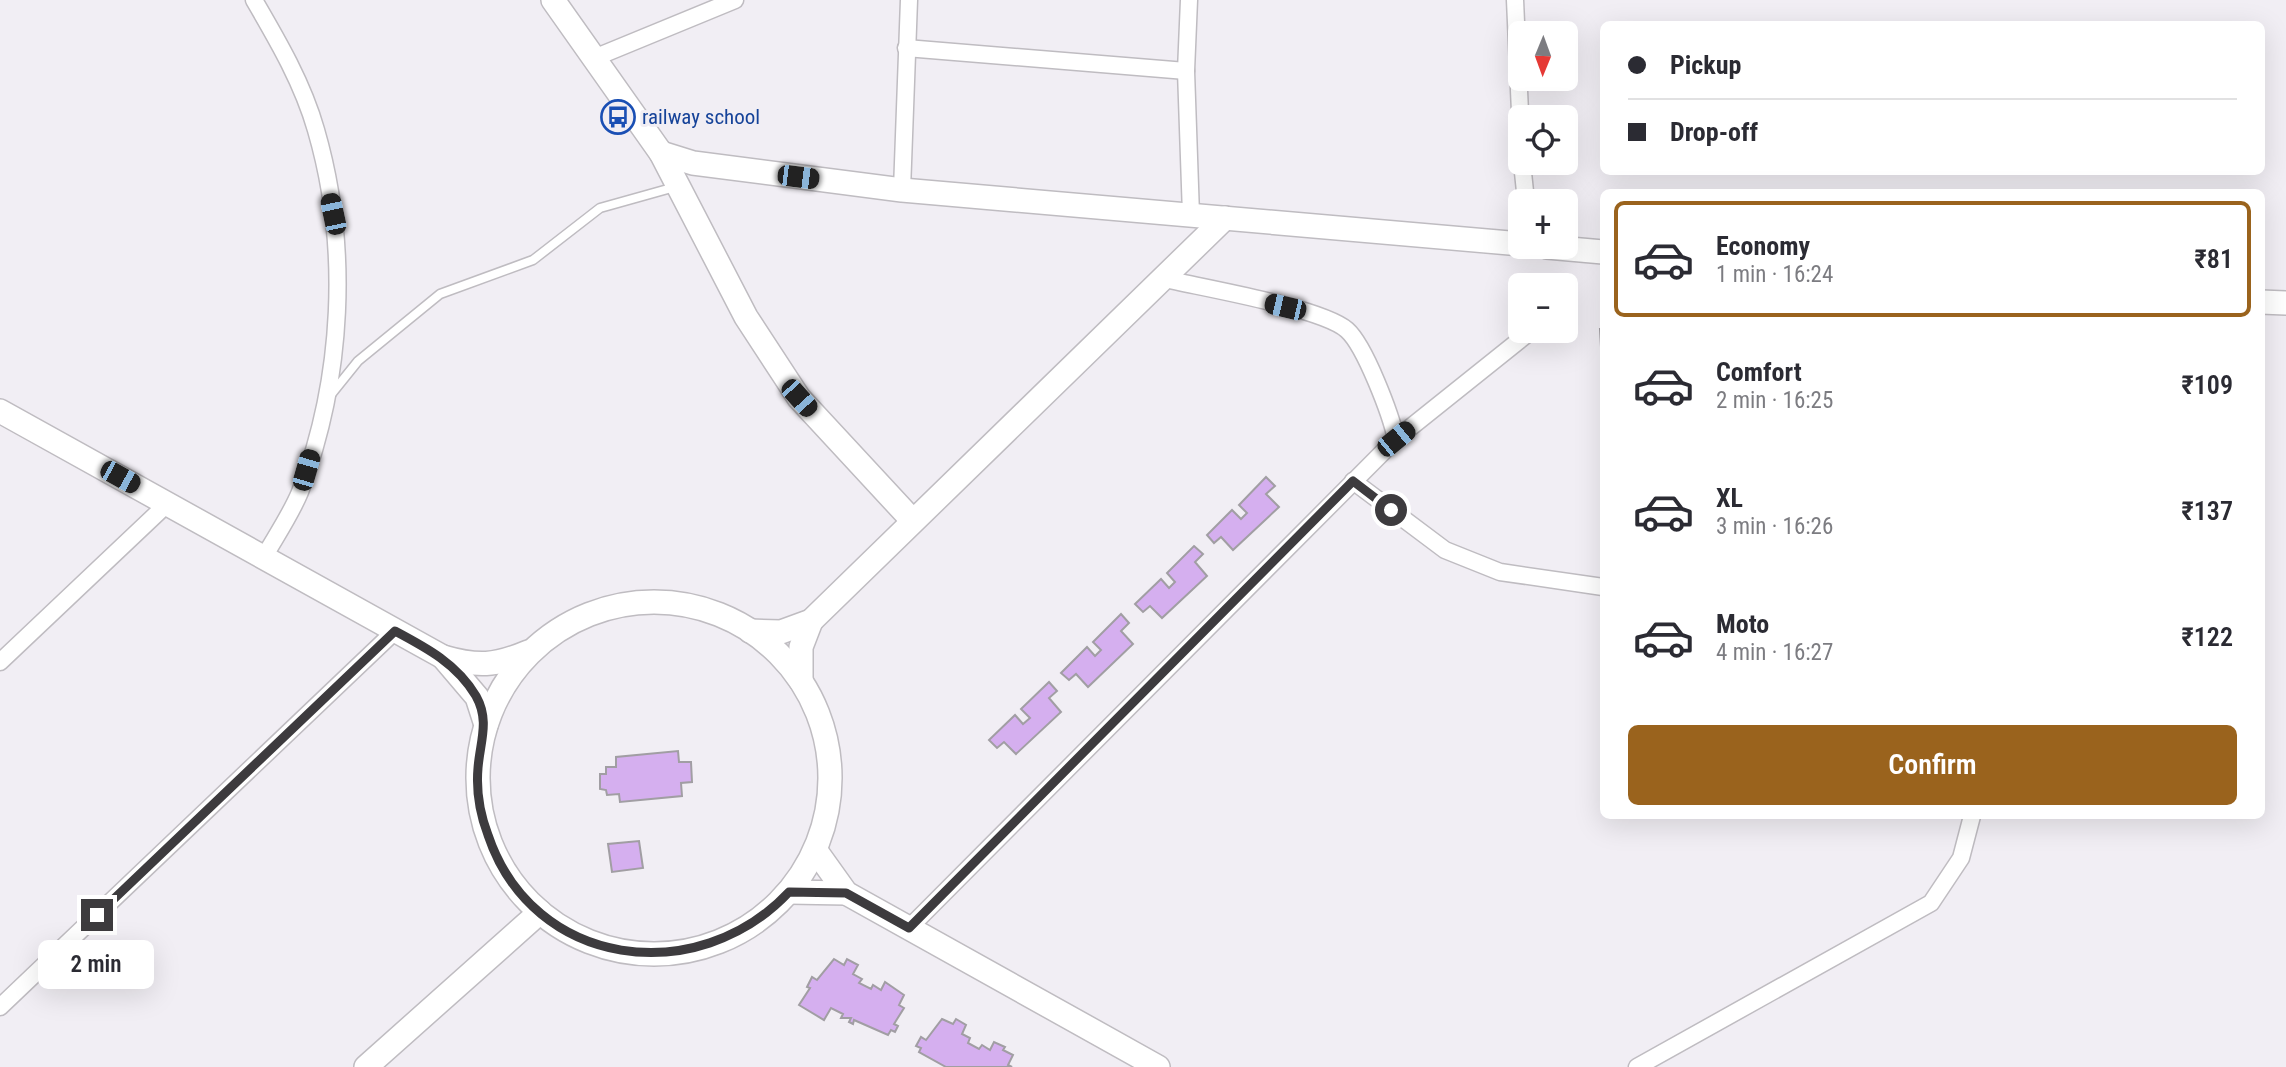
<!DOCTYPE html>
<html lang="en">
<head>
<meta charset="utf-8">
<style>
	:root { --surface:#fff; --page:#f7f7f7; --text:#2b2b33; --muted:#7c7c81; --line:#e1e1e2; --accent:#9a631d }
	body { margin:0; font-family:"Roboto Condensed",sans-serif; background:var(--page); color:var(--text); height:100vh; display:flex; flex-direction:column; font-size:26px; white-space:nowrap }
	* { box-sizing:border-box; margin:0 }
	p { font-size:23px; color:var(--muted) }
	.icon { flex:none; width:38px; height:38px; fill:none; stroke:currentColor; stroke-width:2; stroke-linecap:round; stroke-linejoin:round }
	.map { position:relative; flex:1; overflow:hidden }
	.sheet { position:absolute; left:1600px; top:189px; width:665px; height:630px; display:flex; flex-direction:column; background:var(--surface); border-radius:10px; box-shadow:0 7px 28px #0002 }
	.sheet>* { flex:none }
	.banner { position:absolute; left:1600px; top:21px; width:665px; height:154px; border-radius:10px; box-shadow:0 7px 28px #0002; display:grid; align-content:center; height:154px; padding:0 28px; background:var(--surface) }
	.needle { width:46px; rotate:181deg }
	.controls { position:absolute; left:1508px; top:21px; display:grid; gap:14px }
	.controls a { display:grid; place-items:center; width:70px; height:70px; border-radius:10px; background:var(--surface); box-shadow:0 7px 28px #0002; font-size:35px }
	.end { position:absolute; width:32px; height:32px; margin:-16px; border:9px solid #3d3b3e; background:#fff; box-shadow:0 0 0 4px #fff }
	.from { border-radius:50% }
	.bubble { position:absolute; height:49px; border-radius:10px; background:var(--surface); box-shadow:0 7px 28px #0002; font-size:23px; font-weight:600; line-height:49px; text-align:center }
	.car { position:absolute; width:21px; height:42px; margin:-21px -10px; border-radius:9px; box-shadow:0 0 5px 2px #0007; background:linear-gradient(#222 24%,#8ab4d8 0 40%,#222 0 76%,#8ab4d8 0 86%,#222 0) }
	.banner b { display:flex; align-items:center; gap:24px; height:66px; font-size:26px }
	.banner b+b { border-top:2px solid var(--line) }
	.banner i { width:18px; height:18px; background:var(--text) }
	ul { padding:12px 0 0; list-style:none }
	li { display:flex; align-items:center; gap:21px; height:116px; margin:0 14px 10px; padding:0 14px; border:4px solid transparent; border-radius:10px }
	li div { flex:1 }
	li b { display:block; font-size:26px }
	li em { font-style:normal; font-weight:600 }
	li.selected { border-color:var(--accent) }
	li>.icon { width:63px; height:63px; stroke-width:1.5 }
	.cta { display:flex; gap:14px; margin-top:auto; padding:14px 28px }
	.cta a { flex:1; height:80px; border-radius:10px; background:var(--accent); color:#fff; font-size:28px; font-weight:600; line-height:80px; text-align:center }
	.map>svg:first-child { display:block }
</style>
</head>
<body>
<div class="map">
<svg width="2286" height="1067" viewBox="0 0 2286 1067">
	<rect width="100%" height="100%" fill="#f1eef4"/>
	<g fill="#d5afef" stroke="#a19ea3" stroke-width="2">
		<polygon points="1600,329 1603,329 1603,347 1601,347"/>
		<polygon points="1266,477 1275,486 1266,494 1279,507 1233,550 1221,537 1214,543 1207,535 1232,510 1241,519 1247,513 1239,505"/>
		<polygon points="1194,546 1203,554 1195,562 1207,576 1162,618 1150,606 1143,612 1135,604 1161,579 1169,588 1175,582 1167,573"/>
		<polygon points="1121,614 1129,623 1121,631 1133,644 1088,687 1076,674 1069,680 1061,673 1087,647 1095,656 1101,650 1093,642"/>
		<polygon points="1049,682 1057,691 1049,698 1061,712 1016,754 1004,742 997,748 989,740 1015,715 1023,724 1030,718 1021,709"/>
		<polygon points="678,751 679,762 691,762 692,782 681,783 682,796 620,802 619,794 607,795 606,790 600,789 600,774 606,774 606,767 616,767 616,757"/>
		<polygon points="639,841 643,868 612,872 608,844"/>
		<polygon points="834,959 844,965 847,959 858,965 853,974 862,979 859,983 871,989 873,985 881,990 885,982 904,995 899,1005 904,1008 894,1024 898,1026 895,1032 891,1030 888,1035 854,1020 853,1024 849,1022 851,1018 841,1018 843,1014 831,1008 824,1020 799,1005 810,988 807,987 812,977 817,980"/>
		<polygon points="942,1019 953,1024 956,1019 966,1025 962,1034 970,1038 968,1043 979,1049 982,1045 990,1050 994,1042 1005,1047 1003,1050 1013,1055 1008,1065 1012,1067 946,1067 919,1052 921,1048 916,1046 921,1037 926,1040"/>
	</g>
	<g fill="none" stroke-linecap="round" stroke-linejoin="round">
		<g stroke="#bfbcc1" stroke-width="11">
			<polyline id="lane" points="329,397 358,361 440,294 533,260 600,208 675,187"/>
		</g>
		<g stroke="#bfbcc1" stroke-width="19">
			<g id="street">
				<path d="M 254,0 C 278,41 303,84 316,130 C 350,247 343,378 300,492 C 291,514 276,536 264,557"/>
				<polyline points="1189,0 1186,71 1191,215"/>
				<polyline points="1515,0 1521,135"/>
				<polyline points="906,48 1186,71"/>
				<polyline points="594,58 735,0"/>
				<polyline points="1522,163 1526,201"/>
				<polyline points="902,190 909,0"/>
				<path d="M 1165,279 C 1204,288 1322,308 1347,330 C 1365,346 1391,415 1396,439"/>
				<polyline points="1353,481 1445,550 1500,572 1603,587"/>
				<polyline points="0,662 167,504"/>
				<polyline points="909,928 1396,439 1531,331"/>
				<polyline points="0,1007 395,631"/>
				<polyline points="1637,1067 1931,903 1961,858 1972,816"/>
			</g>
		</g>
		<g stroke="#bfbcc1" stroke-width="26">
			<g id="secondary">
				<polyline points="553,0 661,153 746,317 799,398 912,520"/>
				<polyline points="661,153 693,163 902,190 1521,244"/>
				<polyline points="1547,247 1603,252"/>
				<polyline points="2261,302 2286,303"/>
				<path d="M 0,411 L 443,657 C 478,667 495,666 528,652"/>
				<circle cx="654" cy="778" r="176"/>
				<polyline points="750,631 781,632 811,621 1225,218"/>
				<polyline points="443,657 477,697 486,725"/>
				<polyline points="801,681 801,647 811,621"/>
				<polyline points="816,851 846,893 1158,1067"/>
				<polyline points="789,892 846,893"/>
				<polyline points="366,1067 540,912"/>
			</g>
		</g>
		<use href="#lane" stroke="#fff" stroke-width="8"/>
		<use href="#street" stroke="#fff" stroke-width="16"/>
		<use href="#secondary" stroke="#fff" stroke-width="23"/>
	</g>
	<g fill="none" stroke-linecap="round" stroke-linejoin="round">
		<path stroke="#3d3b3e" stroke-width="9" d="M 97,915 L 395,631 C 427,648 457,664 476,696 C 490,721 480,742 478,768 C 476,791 480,814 488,835 C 533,969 698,989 789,892 L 846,893 L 909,928 L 1353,481 L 1391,510"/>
	</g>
	<defs>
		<g id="bus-ring" transform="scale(1.75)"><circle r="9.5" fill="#f1eef4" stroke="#1a4fb4" stroke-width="1.5"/><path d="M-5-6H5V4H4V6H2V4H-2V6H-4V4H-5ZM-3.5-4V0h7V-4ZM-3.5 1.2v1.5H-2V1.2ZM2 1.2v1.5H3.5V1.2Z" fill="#1a4fb4"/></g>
	</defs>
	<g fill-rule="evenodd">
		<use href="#bus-ring" x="618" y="117"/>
	</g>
	<g text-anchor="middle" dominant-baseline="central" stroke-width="6" stroke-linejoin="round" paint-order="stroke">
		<g font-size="21" fill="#164399" stroke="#f1eef4" text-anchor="start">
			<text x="642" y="117">railway school</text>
		</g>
	</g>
</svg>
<div class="controls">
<a><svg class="needle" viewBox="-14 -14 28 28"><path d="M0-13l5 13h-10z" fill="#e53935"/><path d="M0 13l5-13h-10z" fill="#7c7c81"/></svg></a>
<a><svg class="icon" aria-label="locate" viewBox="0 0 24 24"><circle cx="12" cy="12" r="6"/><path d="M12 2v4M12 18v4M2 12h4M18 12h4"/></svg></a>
<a>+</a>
<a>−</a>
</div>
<i class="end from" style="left:1391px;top:510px"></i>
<i class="end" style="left:97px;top:915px"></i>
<div class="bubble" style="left:38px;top:940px;width:116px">2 min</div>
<i class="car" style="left:798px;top:177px;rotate:97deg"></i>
<i class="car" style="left:333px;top:214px;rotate:348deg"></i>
<i class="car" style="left:1285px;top:307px;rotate:283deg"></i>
<i class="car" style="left:799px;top:398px;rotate:138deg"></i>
<i class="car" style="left:1396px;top:439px;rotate:51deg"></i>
<i class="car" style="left:306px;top:470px;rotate:16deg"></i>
<i class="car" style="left:120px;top:477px;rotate:119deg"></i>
<div class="banner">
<b><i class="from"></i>Pickup</b>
<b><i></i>Drop-off</b>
</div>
<section class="sheet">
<ul>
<li class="selected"><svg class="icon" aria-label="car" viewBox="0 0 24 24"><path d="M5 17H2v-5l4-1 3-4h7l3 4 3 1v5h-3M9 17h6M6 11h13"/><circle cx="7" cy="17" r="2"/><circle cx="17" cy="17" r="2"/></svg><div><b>Economy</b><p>1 min · 16:24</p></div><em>₹81</em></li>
<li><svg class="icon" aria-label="car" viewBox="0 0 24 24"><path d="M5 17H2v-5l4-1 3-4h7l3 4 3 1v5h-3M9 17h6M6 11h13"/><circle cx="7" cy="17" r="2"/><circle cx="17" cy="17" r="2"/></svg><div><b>Comfort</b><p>2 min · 16:25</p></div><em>₹109</em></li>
<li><svg class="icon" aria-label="car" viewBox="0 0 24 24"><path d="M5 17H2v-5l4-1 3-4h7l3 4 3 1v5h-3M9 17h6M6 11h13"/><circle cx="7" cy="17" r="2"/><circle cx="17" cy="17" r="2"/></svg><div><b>XL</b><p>3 min · 16:26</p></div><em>₹137</em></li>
<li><svg class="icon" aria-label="car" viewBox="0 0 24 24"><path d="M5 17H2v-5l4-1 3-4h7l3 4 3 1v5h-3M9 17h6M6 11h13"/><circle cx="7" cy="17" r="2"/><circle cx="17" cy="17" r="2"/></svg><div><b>Moto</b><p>4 min · 16:27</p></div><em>₹122</em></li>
</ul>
<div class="cta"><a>Confirm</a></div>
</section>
</div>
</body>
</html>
